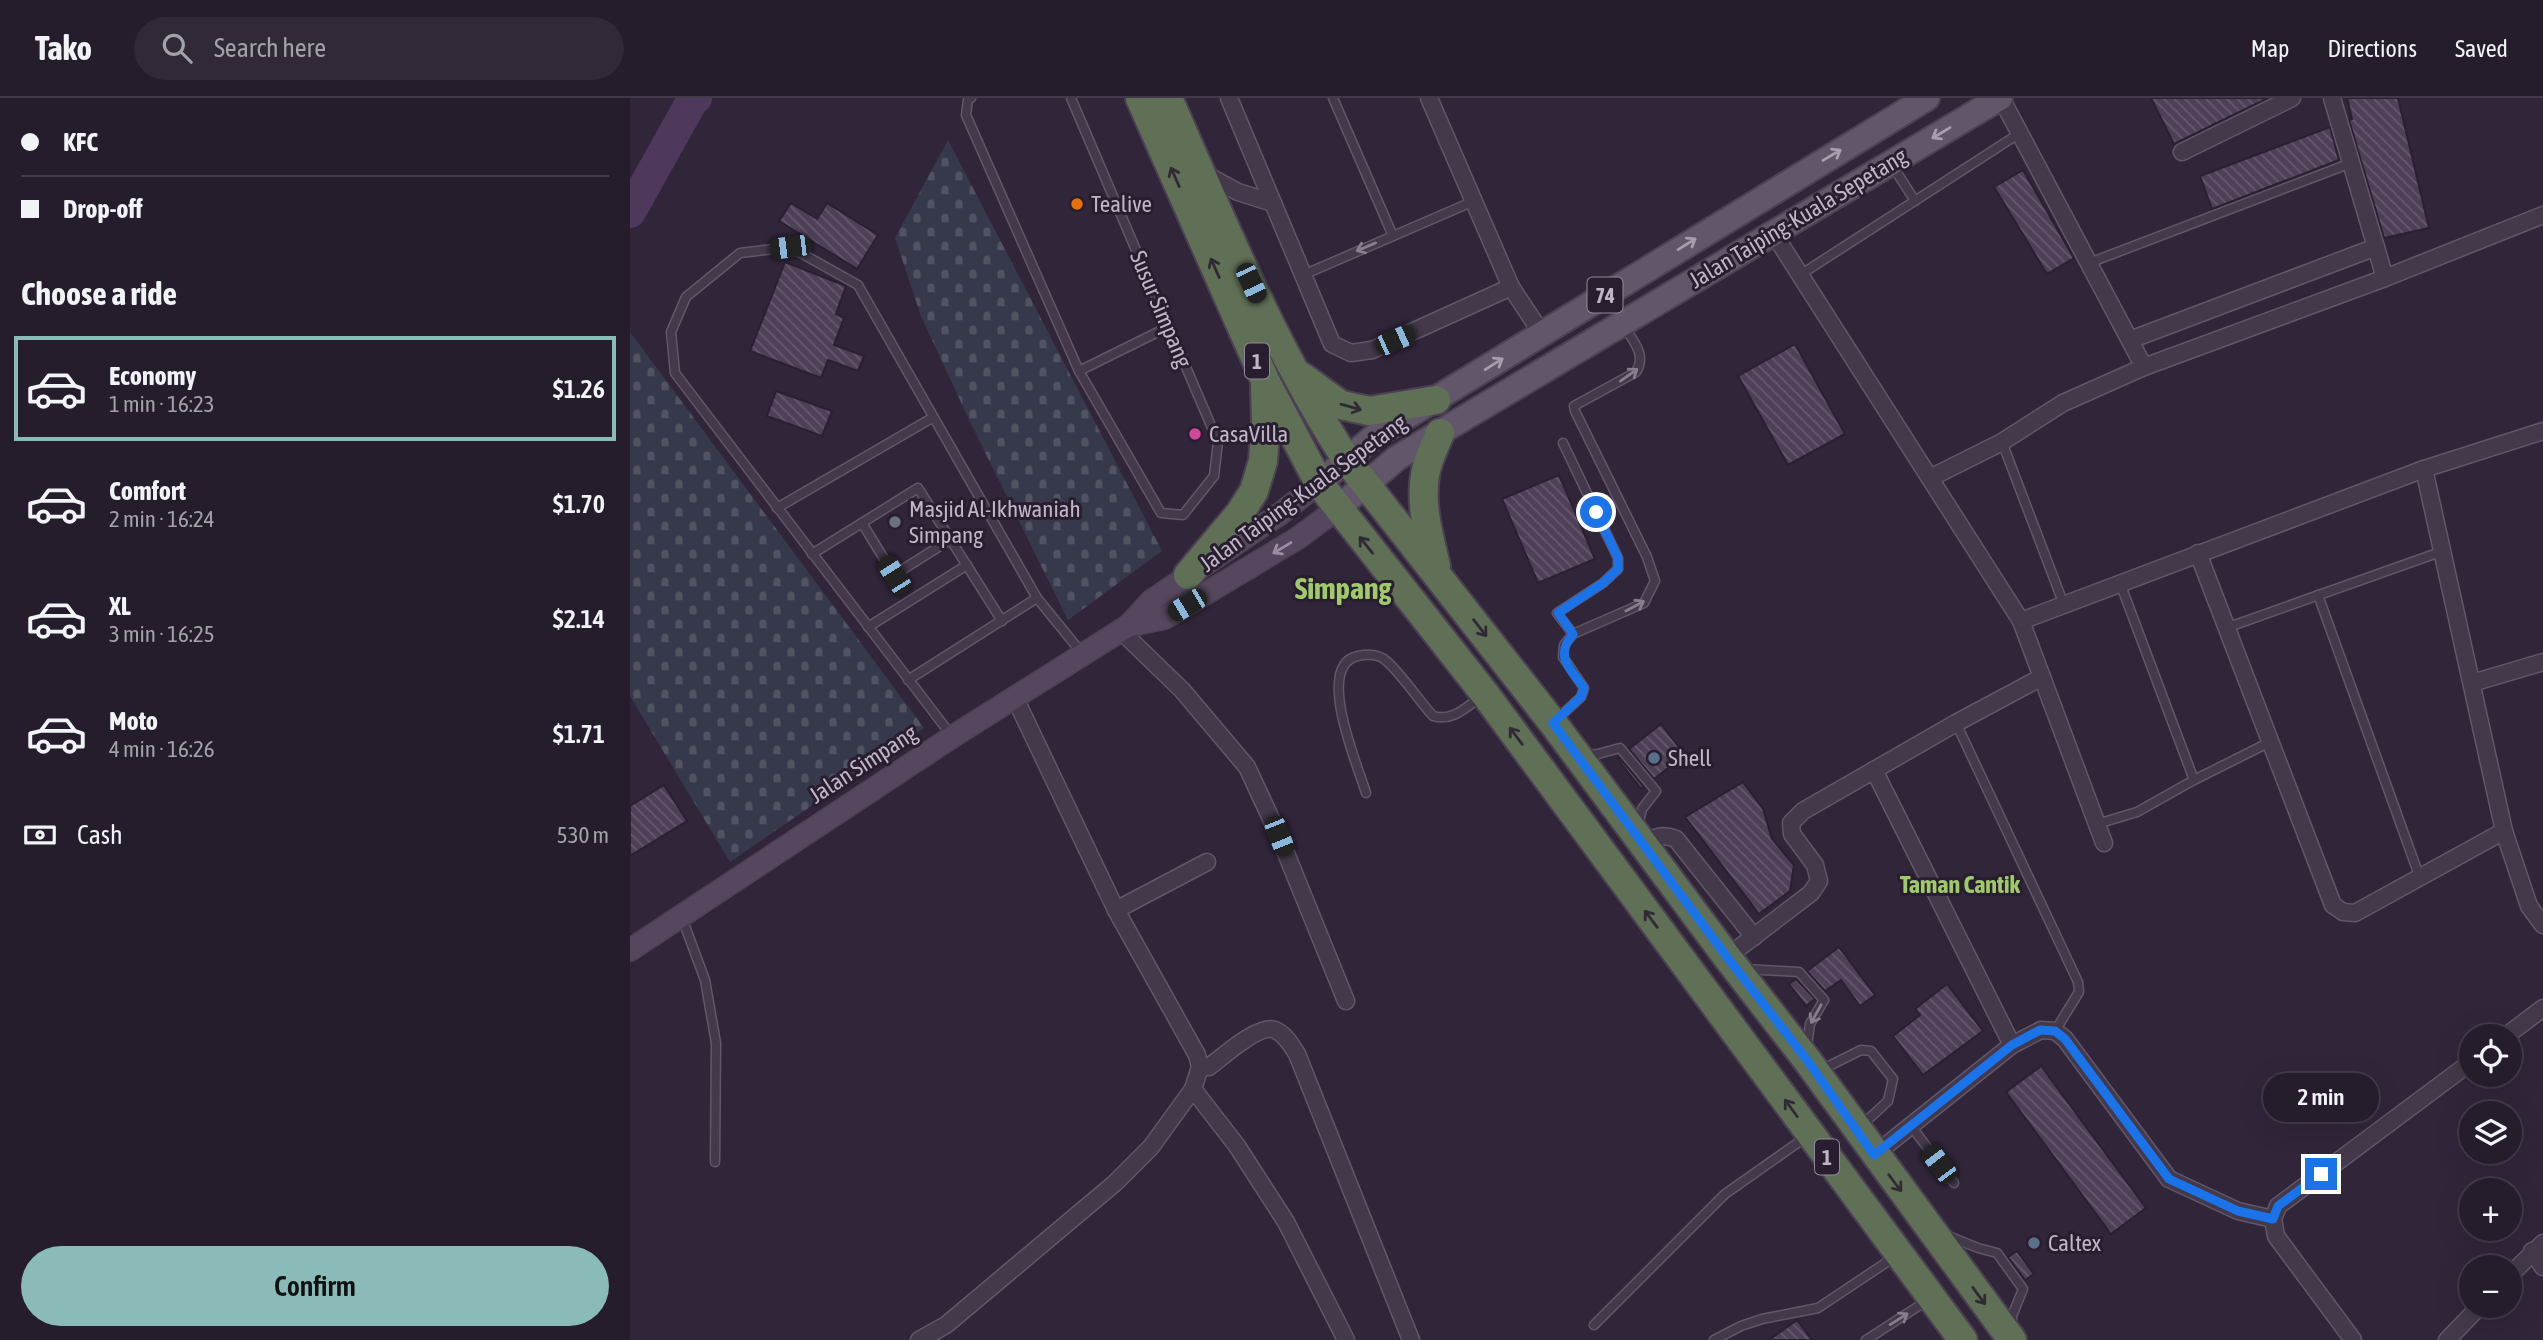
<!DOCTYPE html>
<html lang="en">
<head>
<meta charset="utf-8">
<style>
	:root { --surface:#251c2c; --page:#312938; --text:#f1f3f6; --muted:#a3a1a9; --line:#423a48; --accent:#8bbbb9 }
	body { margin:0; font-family:"Asap Condensed",sans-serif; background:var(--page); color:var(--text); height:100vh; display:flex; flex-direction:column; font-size:26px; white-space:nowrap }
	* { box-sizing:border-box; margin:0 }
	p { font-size:23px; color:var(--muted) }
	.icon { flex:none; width:38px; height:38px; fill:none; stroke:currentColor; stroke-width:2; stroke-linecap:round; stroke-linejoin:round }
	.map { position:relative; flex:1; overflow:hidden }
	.details { display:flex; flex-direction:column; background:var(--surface); width:630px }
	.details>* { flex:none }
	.banner { display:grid; align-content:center; height:154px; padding:0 21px; background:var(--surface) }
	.tools { position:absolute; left:1829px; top:926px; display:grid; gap:14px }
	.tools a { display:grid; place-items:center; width:63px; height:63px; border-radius:50%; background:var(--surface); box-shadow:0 7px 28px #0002,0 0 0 2px var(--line); font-size:35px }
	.end { position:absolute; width:32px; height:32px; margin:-16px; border:9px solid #1a73e8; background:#fff; box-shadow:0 0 0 4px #fff }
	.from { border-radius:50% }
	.bubble { position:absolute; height:49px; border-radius:24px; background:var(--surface); box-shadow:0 7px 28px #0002,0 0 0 2px var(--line); font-size:23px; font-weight:600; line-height:49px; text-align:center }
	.car { position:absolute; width:21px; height:42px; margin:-21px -10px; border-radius:9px; box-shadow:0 0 5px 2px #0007; background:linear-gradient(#222 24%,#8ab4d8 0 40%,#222 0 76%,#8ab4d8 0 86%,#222 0) }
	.banner b { display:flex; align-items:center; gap:24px; height:66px; font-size:26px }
	.banner b+b { border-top:2px solid var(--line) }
	.banner i { width:18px; height:18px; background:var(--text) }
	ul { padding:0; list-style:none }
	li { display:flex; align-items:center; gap:21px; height:105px; margin:0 14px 10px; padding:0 7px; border:4px solid transparent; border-radius:0px }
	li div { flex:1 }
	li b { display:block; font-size:26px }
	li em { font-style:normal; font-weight:600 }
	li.selected { border-color:var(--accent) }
	li>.icon { width:63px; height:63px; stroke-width:1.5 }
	h2 { padding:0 21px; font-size:32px; line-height:84px }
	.pay { display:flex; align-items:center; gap:18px; height:77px; padding:0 21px; font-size:26px }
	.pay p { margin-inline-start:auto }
	.primary-button { display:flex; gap:14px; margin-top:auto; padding:14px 21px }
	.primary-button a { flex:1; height:80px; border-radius:42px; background:var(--accent); color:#111; font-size:28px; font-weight:600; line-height:80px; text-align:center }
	header { display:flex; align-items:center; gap:42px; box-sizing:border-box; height:98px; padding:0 35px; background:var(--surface); border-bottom:2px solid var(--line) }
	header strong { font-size:33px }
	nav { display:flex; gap:38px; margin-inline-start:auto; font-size:24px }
	.search { width:490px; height:63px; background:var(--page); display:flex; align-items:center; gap:18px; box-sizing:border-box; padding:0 24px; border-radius:38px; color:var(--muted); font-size:26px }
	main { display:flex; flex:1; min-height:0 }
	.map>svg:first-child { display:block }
</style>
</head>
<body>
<header>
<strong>Tako</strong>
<div class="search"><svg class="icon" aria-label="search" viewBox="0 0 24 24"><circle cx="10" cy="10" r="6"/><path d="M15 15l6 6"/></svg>Search here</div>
<nav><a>Map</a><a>Directions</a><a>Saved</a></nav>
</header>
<main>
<section class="details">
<div class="banner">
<b><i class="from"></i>KFC</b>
<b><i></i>Drop-off</b>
</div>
<h2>Choose a ride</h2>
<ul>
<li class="selected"><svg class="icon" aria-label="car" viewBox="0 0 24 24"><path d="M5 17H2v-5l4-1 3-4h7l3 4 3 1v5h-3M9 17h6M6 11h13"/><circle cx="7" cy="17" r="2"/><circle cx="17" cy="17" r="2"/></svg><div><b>Economy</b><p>1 min · 16:23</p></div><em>$1.26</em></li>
<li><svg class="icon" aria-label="car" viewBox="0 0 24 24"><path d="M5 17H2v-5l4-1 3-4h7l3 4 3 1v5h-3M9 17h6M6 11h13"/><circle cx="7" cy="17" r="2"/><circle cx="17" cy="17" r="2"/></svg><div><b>Comfort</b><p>2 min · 16:24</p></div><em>$1.70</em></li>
<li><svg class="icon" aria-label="car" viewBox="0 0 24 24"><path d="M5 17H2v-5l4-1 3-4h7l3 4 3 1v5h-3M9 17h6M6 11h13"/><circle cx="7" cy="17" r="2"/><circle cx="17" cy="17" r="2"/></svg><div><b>XL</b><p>3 min · 16:25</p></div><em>$2.14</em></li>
<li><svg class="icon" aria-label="car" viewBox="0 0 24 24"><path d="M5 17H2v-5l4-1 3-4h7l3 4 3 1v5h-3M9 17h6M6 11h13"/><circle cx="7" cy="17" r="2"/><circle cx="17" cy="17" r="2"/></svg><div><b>Moto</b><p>4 min · 16:26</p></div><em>$1.71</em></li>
</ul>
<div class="pay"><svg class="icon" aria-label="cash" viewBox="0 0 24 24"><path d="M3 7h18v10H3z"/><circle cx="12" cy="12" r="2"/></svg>Cash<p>530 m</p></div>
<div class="primary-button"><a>Confirm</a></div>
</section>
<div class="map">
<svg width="1913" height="1242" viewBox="0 0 1913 1242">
	<defs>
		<pattern id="cemetery-stones" width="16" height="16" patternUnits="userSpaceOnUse" patternTransform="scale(1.75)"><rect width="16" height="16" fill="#36394b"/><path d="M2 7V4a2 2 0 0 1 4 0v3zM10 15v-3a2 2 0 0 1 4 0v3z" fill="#515363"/></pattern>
		<pattern id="building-back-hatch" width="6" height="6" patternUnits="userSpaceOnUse" patternTransform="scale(1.75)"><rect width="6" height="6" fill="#4d4057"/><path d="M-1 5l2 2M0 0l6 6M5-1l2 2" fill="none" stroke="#65596e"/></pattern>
	</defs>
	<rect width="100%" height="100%" fill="#31253a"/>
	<g fill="url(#cemetery-stones)">
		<polygon points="318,42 532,453 438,522 341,326 291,218 265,140"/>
		<polygon points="0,234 294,630 100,764 0,598"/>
	</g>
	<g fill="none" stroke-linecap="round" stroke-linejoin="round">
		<polyline stroke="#4e395d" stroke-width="32" points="0,114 62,3 66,0"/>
	</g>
	<g fill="url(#building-back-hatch)" stroke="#2a2031" stroke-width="2">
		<polygon points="1521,0 1638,0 1544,46"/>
		<polygon points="1717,0 1768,0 1799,130 1754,140 1719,22 1722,21"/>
		<polygon points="1700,29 1709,62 1582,111 1570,78"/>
		<polygon points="1393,72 1444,160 1417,176 1364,89"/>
		<polygon points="161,105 187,121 197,105 248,137 227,171 149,123"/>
		<polygon points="155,164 216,188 206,216 214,220 204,247 234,258 228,273 198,262 191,280 120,253"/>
		<polygon points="1165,246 1215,336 1158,367 1108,278"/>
		<polygon points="146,293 202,313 192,338 137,318"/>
		<polygon points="929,377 965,461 908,485 872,401"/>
		<polygon points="1031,626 1055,657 1024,681 999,651"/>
		<polygon points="989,659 1014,689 1011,691 987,660"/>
		<polygon points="1113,684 1133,711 1142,741 1164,767 1160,793 1129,816 1055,719"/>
		<polygon points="34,687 57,723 0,758 0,708"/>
		<polygon points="1209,849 1245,897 1230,908 1211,882 1195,893 1177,873"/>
		<polygon points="1166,881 1185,901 1176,908 1159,886"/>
		<polygon points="1317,886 1353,933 1293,977 1263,938 1290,917 1285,911"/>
		<polygon points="1411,968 1516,1110 1481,1136 1376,994"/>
		<polygon points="1387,1153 1404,1176 1395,1182 1378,1159"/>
		<polygon points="1167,1222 1182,1242 1139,1242"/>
	</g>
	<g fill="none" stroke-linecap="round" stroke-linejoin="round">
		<g stroke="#615768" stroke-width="11">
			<g id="lane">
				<polyline points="341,0 338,2 336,17 449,273 531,415 553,417 584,378 588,344 441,0"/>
				<polyline points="703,0 763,138"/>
				<polyline points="1262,67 1285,103"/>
				<polyline points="1459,165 1721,65"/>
				<polyline points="673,177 844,103"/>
				<polyline points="1170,177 1390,35"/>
				<polyline points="449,273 538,229"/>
				<polyline points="1372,344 1434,507"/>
				<polyline points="933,345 988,460 988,471 973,485 927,515 943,536"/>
				<polyline points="147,410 302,320"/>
				<polyline points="232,425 264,477 321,441"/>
				<polyline points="182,456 288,390 372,523"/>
				<polyline points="1490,485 1564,682"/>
				<polyline points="1688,497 1790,780"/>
				<polyline points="238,529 337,467"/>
				<polyline points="1596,530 1813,453"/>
				<polyline points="278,582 407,500"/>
				<path d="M 925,623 L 951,599 L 954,590 L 933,559 L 934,547 L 943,536 L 1014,505 L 1025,483 L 1017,459 L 945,313 L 944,308 L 1006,274 C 1017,257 1003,243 994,228"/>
				<polyline points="1326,625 1448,884 1449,894 1425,933"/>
				<polyline points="321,637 45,275 41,234 56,199 110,155 160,149 228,187 407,500 451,554"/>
				<polyline points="953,657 968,656 990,650 1026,693 1012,711 1008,728"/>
				<path d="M 736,695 C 728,668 684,567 728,558 C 736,556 747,556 754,561 C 767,570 791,605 803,618 C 823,624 836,609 852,598"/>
				<polyline points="1467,726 1507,714 1564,682 1640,644"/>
				<polyline points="52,820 75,882 86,945 85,1064"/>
				<polyline points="1116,871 1169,874 1194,902 1180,926 1177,948"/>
				<polyline points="1191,972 1231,952 1241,953 1263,981 1258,1003 1232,1027"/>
				<polyline points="1281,1028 1324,1085"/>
				<polyline points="1316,1137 1348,1150 1367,1155 1393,1191 1382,1218 1382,1228"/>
				<polyline points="964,1227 1095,1096 1176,1039"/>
				<polyline points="1084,1242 1111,1228 1132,1221 1188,1210 1266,1158"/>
				<polyline points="1236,1242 1298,1202"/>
			</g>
		</g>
		<g stroke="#615768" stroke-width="19">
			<g id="street">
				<polyline points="599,0 702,246 721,255 742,252 881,189"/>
				<polyline points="799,0 881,189 912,236"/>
				<polyline points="1371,0 1514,269"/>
				<polyline points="1702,0 1755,180"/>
				<polyline points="1552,54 1662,0"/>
				<polyline points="573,75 608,94 643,105"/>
				<polyline points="1144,136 1391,523 1474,745"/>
				<polyline points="1500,242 1746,149"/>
				<polyline points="1794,371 1874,733 1899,808 1913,827"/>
				<polyline points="1300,380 1372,344 1433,305 1514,269 1755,180 1913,117"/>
				<polyline points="1568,455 1703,807 1713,814 1725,815 1874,733"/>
				<polyline points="1391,523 1794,371 1913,333"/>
				<polyline points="491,533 552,592 617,669 649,738 716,903"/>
				<polyline points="1842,585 1913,564"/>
				<polyline points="1244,672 1382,947"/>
				<path d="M 1013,747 C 1025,738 1032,736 1046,741 L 1124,839"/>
				<polyline points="486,812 577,764"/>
				<polyline points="1097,859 1181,795 1189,783 1185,767 1162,736 1161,725 1173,713 1326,625 1412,579"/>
				<polyline points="1876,938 1913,910"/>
				<path d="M 570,969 L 579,969 C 592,959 630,925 645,932 C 655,936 662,948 667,956 L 781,1242"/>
				<polyline points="563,991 607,1048 656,1124 716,1242"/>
				<polyline points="1244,1057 1382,947 1411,932 1425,933 1435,941 1539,1081 1608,1113 1643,1121"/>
				<polyline points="1902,1153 1913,1169"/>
				<polyline points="1880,1177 1913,1145"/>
				<polyline points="289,1242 316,1227 485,1085 521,1049 563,991 570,969 567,957 486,812 385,600"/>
				<polyline points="1723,1242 1646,1138 1643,1121 1648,1108 1841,964"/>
				<polyline points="1817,1242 1850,1208"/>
			</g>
		</g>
		<g stroke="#4c4253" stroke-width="24">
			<g id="secondary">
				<polyline points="498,528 535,520 668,440 707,411"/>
				<polyline points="0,852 322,639 498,528 521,503 650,416 689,385"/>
			</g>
		</g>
		<g stroke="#4c4253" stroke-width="28">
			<g id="primary">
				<polyline points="689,385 745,338 1297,0"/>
				<polyline points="707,411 767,360 1370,0"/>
			</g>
		</g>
		<g stroke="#4b4152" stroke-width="32">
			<g id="highway">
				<polyline points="510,0 635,282 689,385 855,596 1333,1242"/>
				<path d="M 538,0 C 592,123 643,248 716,361 L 923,625 L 1097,859 L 1177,962 L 1382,1242"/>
				<polyline points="671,278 711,307 739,313 806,302"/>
				<path d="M 806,468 C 799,438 790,408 795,377 C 797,363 805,348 810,335"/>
				<polyline points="558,477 610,415 624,393 633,363 636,324 635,288"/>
			</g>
		</g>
		<use href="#lane" stroke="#43394a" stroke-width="8"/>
		<use href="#street" stroke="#43394a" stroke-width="16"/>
		<use href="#secondary" stroke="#55475d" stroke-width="21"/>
		<use href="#primary" stroke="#62576a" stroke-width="24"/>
		<use href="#highway" stroke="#607057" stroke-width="28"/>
	</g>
	<defs><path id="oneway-shaft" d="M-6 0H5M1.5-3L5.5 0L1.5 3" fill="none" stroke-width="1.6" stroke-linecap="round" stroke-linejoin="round" transform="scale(1.75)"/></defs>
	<g stroke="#a89eaf">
		<use href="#oneway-shaft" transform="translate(1311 35) rotate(149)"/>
		<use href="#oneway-shaft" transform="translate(1202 57) rotate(-31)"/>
		<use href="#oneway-shaft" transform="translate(1057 146) rotate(-32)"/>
		<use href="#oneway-shaft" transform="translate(864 266) rotate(-32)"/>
	</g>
	<g stroke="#302a35">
		<use href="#oneway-shaft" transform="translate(545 79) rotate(-114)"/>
		<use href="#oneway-shaft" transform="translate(585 170) rotate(-114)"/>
		<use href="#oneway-shaft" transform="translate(721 309) rotate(16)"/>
		<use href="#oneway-shaft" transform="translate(736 447) rotate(-129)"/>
		<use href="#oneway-shaft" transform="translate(850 530) rotate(52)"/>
		<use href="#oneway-shaft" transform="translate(886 638) rotate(-127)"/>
		<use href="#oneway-shaft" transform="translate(1021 821) rotate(-127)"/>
		<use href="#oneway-shaft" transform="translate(1161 1010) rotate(-126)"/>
		<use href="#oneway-shaft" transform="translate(1265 1085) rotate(53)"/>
		<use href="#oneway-shaft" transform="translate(1349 1198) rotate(54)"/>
	</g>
	<g stroke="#877d8e">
		<use href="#oneway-shaft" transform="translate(736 149) rotate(157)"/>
		<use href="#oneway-shaft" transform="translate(999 277) rotate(-35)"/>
		<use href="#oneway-shaft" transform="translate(1005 508) rotate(-28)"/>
		<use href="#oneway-shaft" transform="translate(1186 916) rotate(119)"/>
		<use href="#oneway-shaft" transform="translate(1269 1221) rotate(-32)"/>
	</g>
	<use stroke="#9a8ea1" href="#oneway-shaft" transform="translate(652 450) rotate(149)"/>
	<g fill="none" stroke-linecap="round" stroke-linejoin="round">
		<path stroke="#1a73e8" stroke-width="9" d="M 966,414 L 988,460 L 988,471 L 973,485 L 928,515 L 943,536 C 924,559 940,570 954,590 L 951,599 L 923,625 L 1097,859 L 1177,962 L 1244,1057 L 1382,947 L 1410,932 L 1425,933 L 1435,941 L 1539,1081 L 1608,1113 L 1643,1121 L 1648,1108 L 1691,1076"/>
	</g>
	<circle fill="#e8710a" stroke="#281e2f" stroke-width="2.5" cx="447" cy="106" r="7"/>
	<circle fill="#d1479c" stroke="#281e2f" stroke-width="2.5" cx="565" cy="336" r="7"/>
	<circle fill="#6b7280" stroke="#281e2f" stroke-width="2.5" cx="265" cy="424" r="7"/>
	<g fill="#5c6f8a" stroke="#281e2f" stroke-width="2.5">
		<circle cx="1024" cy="660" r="7"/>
		<circle cx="1404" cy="1145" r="7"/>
	</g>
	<g text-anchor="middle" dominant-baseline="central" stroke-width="6" stroke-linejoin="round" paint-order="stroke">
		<g fill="#281e2f" stroke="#928899" stroke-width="2">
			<rect x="957.5" y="179.5" width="35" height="35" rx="5"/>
			<rect x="615" y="245.5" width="24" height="35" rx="5"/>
			<rect x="1185" y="1041.5" width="24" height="35" rx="5"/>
		</g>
		<g font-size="21" font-weight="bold" fill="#bfb5c6">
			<text x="975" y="197">74</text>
			<text x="627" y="263">1</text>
			<text x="1197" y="1059">1</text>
		</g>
		<g font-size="23" fill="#bfb5c6" stroke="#281e2f" text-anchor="start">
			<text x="461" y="106">Tealive</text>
			<text x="579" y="336">CasaVilla</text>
			<text x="279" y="411">Masjid Al-Ikhwaniah<tspan x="279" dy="26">Simpang</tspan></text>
			<text x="1038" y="660">Shell</text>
			<text x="1418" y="1145">Caltex</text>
		</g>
		<g font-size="23" fill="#bfb5c6" stroke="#281e2f">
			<text transform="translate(1168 120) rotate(-31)">Jalan Taiping-Kuala Sepetang</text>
			<text transform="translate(531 211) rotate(67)">Susur Simpang</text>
			<text transform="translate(673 395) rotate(-36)">Jalan Taiping-Kuala Sepetang</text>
			<text transform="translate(233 666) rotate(-33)">Jalan Simpang</text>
		</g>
		<g font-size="24" font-weight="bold" fill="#a0c96c" stroke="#281e2f">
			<text x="1330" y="786">Taman Cantik</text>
		</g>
		<g font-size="30" font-weight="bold" fill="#a0c96c" stroke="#281e2f">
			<text x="713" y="490">Simpang</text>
		</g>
	</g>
</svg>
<div class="tools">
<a><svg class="icon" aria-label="locate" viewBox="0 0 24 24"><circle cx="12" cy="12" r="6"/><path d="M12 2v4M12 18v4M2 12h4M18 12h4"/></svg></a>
<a><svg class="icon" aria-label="layers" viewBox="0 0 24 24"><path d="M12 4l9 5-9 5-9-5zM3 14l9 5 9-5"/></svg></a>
<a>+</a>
<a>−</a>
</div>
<i class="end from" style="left:966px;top:414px"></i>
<i class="end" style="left:1691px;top:1076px"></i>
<div class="bubble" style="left:1633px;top:975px;width:116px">2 min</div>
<i class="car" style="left:160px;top:149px;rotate:263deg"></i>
<i class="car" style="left:621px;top:185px;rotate:155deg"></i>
<i class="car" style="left:765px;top:242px;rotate:66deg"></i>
<i class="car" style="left:264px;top:477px;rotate:328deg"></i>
<i class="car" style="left:557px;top:507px;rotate:239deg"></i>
<i class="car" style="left:649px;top:738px;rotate:158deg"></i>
<i class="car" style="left:1309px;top:1066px;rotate:323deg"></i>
</div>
</main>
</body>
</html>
